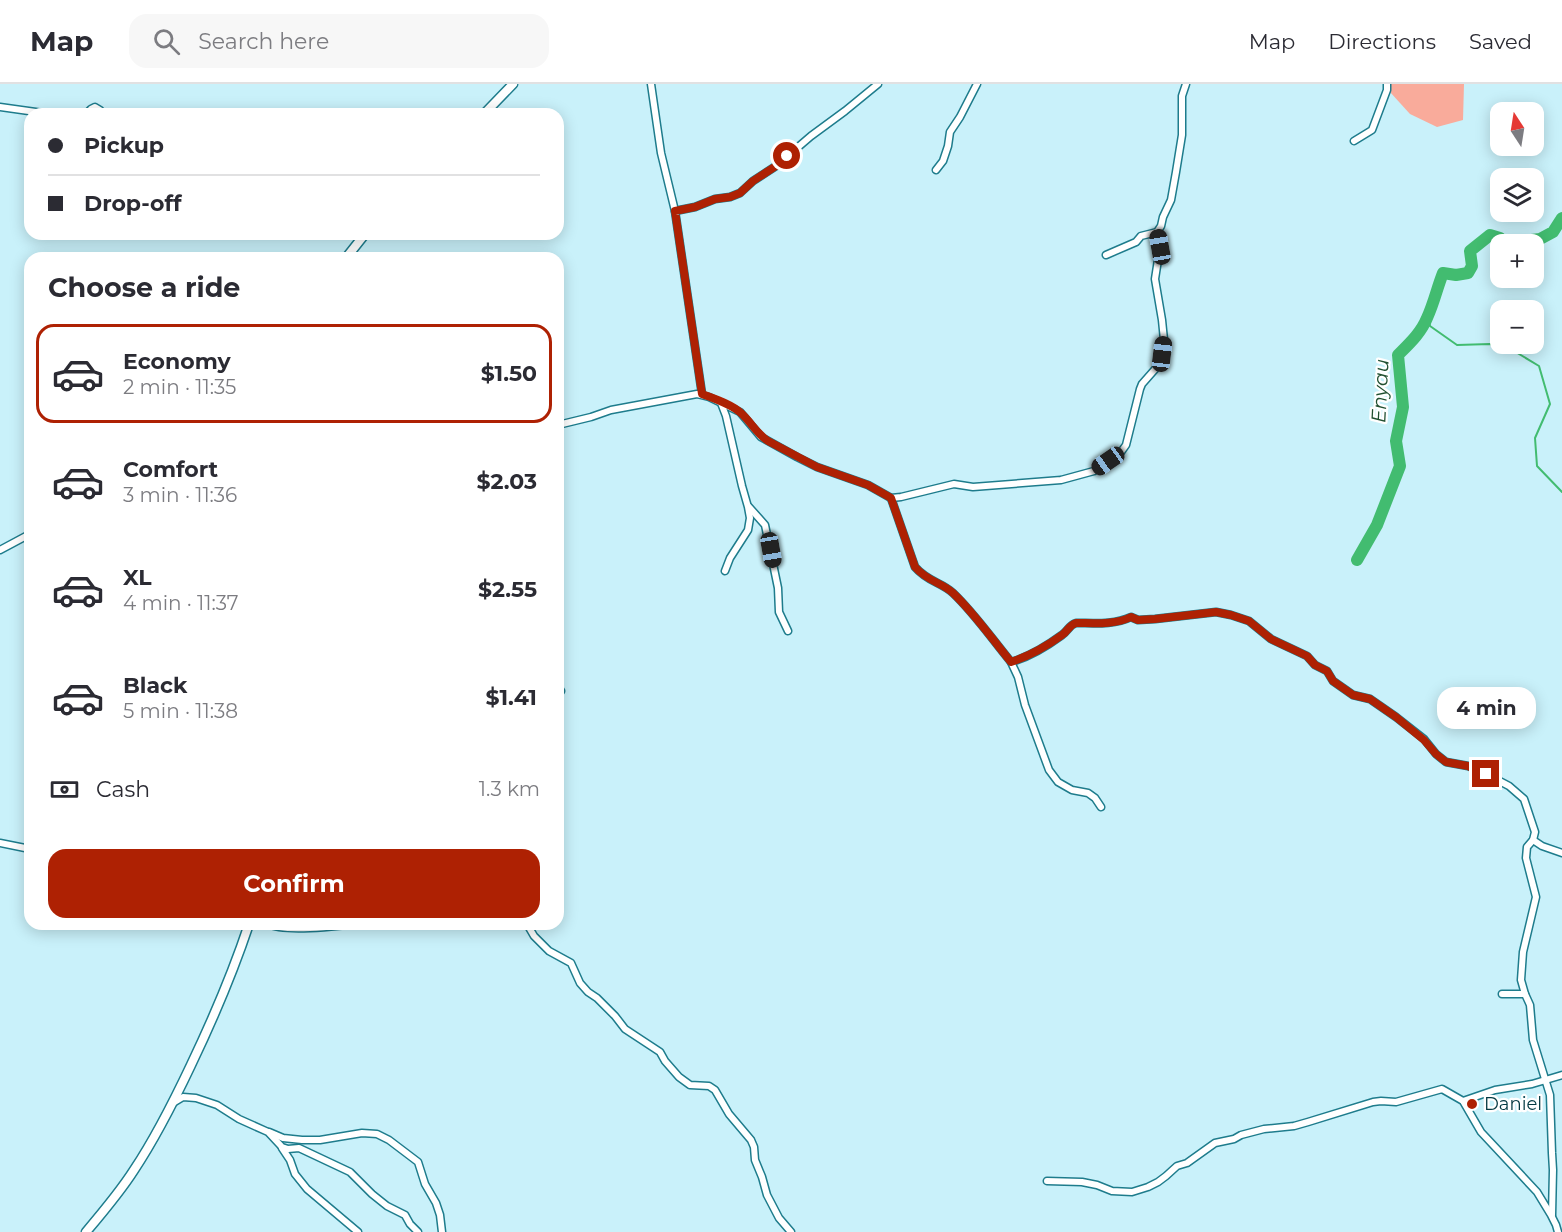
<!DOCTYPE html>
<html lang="en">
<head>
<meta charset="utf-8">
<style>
	:root { --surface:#fff; --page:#f7f7f7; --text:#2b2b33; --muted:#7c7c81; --line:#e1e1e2; --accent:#ae2103 }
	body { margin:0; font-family:Montserrat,sans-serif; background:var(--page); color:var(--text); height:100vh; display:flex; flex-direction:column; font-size:22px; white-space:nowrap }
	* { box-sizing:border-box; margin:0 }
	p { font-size:20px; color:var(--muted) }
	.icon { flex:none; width:33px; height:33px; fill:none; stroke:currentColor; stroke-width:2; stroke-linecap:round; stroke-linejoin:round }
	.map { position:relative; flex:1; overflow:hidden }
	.details { position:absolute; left:24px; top:168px; width:540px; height:678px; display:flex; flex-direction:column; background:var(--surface); border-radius:18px; box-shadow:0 3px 15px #0003 }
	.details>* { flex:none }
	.guide { position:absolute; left:24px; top:24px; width:540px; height:132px; border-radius:18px; box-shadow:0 3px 15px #0003; display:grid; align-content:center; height:132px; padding:0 24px; background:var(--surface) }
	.needle { width:39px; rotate:348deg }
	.fabs { position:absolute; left:1490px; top:18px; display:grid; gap:12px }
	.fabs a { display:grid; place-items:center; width:54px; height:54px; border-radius:12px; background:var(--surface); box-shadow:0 3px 15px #0003; font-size:30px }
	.end { position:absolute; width:27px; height:27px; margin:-14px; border:8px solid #ae2103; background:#fff; box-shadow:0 0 0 3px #fff }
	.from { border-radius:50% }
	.bubble { position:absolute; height:42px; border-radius:18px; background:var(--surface); box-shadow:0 3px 15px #0003; font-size:20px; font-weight:700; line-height:42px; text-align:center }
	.car { position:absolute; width:18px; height:36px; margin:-18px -9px; border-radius:8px; box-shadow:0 0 4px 2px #0007; background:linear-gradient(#222 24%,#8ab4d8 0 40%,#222 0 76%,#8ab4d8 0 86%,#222 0) }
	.guide b { display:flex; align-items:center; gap:21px; height:57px; font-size:22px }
	.guide b+b { border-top:2px solid var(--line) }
	.guide i { width:15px; height:15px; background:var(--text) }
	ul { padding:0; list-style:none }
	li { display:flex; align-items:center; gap:18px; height:99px; margin:0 12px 9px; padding:0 12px; border:3px solid transparent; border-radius:18px }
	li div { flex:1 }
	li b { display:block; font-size:22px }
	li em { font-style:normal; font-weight:700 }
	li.selected { border-color:var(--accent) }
	li>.icon { width:54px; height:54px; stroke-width:1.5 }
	h2 { padding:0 24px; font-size:27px; line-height:72px }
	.pay { display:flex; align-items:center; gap:15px; height:66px; padding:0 24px; font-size:22px }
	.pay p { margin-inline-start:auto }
	.button { display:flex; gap:12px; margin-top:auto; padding:12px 24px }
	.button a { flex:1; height:69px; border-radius:18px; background:var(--accent); color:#fff; font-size:24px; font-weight:700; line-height:69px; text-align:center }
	header { display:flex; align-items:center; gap:36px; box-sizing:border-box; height:84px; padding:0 30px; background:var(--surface); border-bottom:2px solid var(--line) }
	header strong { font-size:28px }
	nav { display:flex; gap:33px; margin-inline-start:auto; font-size:21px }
	.search { width:420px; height:54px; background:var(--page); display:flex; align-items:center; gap:15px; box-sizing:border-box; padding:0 21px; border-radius:18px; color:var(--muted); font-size:22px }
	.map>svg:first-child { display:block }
</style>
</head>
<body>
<header>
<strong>Map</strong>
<div class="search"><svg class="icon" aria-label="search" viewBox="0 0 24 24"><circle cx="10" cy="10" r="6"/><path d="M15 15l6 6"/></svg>Search here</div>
<nav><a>Map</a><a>Directions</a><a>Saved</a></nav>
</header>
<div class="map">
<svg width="1562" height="1148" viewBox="0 0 1562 1148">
	<rect width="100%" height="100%" fill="#c9f1fa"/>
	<polygon fill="#f9ab9b" points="1390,0 1464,0 1463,36 1437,43 1410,30 1390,8"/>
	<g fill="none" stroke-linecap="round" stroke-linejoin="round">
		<polyline stroke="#42bc70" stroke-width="2" points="1428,233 1430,242 1457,261 1490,260 1514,267 1539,282 1550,320 1535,354 1537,382 1562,408"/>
		<path stroke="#42bc70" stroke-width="12" d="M 1357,476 L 1377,441 L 1400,382 L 1396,357 L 1403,323 L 1398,271 C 1409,260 1421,249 1427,234 C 1434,219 1437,204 1443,189 L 1456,191 L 1468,189 L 1472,182 L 1470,167 L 1490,151 L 1500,154 L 1504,159 L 1540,155 L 1553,148 L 1562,134"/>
		<g stroke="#1e7c8c" stroke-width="9">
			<g id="street">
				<polyline points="651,0 661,69 675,127 702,310"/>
				<polyline points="0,23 50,30"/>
				<polyline points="86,30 91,25 95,23 100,26 102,30"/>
				<polyline points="1354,57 1372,46 1387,6 1387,0"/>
				<polyline points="936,86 943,77 948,62 950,48 960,33 977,0"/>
				<polyline points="675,127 695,123 715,115 730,113 740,109 753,97 776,82 811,52 845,27 878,0"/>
				<polyline points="1106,171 1136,158 1141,152 1157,148 1161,142 1163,133 1171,116 1176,88 1182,51 1182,12 1186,0"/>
				<polyline points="721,319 726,332 742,402 748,423 750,434 748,446 730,474 725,487"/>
				<polyline points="558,341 591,333 611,326 697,310 709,313 740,328 761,353 797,373 817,383 868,401 891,414 901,413 954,400 973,403 1061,396 1094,387 1121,368 1126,361 1140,305 1142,300 1157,283 1162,270 1164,256 1162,236 1155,195 1160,163 1157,148"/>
				<path d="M 891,414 L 915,483 C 928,498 941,498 953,509 C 975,530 992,555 1011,578 C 1029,573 1047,562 1062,551 C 1068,547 1069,541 1076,539 C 1094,539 1114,541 1131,533 L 1138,536 L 1155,535 L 1216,528 L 1231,531 L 1249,537 L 1271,555 L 1307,572 L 1315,581 L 1327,587 L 1333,597 L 1353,611 L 1370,615 L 1396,633 L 1424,655 L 1436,670 L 1446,678 L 1468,682 L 1486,690 L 1509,702 L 1524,715 L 1535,748 L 1533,756 L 1527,763 L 1526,774 L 1536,813 L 1523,868 L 1521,896 L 1525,910"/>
				<polyline points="749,423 765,441 778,504 779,528 788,547"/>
				<polyline points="0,466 30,450"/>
				<polyline points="1011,578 1018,593 1025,621 1049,686 1058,698 1072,706 1088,709 1095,714 1101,723"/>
				<polyline points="558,607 561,607"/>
				<polyline points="1533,756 1542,762 1562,769"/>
				<polyline points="0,759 30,765"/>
				<path d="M 269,840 C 282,848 339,842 356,840"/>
				<polyline points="527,840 534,852 549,867 571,879 580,899 588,908 597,914 615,932 625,945 660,968 665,977 679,993 690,1001 709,1002 715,1006 729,1030 751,1056 754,1063 755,1076 762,1093 767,1111 779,1134 791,1148"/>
				<polyline points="1502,910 1525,910 1530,921 1533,956 1550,1011 1552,1069 1553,1086 1552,1131"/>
				<polyline points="1463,1017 1495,1006 1532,1000 1562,991"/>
				<polyline points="173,1019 183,1013 196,1014 217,1021 239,1035 268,1048 282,1063 288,1065 299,1064 350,1088 372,1110 387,1122 405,1131 410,1140 418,1148"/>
				<polyline points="269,1048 283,1054 302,1056 320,1056 362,1049 377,1050 389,1056 418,1078 425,1100 436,1119 440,1131 442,1148"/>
				<polyline points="282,1064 290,1076 295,1090 307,1105 358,1148"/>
				<polyline points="1047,1097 1082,1098 1097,1101 1112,1107 1132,1108 1148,1103 1158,1098 1166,1092 1177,1082 1187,1079 1215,1059 1234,1055 1241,1051 1264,1045 1294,1042 1308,1038 1373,1018 1381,1017 1396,1018 1442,1005 1463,1017 1481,1048 1537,1108 1551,1131 1556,1141 1558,1148"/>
			</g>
		</g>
		<g stroke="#1e7c8c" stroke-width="11">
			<g id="secondary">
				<polyline points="484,30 513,0"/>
				<polyline points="346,174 365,150"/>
				<path d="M 86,1148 C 103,1128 120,1108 134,1086 C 156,1053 174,1017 191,981 C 213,935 233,888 249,840"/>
			</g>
		</g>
		<use href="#street" stroke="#fff" stroke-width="6"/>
		<use href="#secondary" stroke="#fff" stroke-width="8"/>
	</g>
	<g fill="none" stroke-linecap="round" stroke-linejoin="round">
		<path stroke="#ae2103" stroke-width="8" d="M 787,72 L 776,82 L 753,97 L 740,109 L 730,113 L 715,115 L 695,123 L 675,127 L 702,310 C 715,315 731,320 741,329 C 751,338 757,350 768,357 L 817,383 L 868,401 L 891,414 L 915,483 C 928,498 941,498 953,509 C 975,530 992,555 1011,578 C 1029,572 1047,562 1062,551 C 1068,547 1069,541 1076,539 C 1094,539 1114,541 1131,533 L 1138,536 L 1155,535 L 1216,528 L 1231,531 L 1249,537 L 1271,555 L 1307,572 L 1315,581 L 1327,587 L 1333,597 L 1353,611 L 1370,615 L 1396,633 L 1424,656 L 1436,670 L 1446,678 L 1468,682 L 1486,690"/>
	</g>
	<circle fill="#ae2103" stroke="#fff" stroke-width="2" cx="1472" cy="1020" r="6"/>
	<g text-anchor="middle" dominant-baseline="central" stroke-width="4.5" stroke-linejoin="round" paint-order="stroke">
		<g font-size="18" fill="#033942" stroke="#fff" text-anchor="start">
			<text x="1484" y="1020">Daniel</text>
		</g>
		<g font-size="20" font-style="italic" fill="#215031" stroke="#fff">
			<text transform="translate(1380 307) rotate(-87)">Enyau</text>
		</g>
	</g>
</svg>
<div class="fabs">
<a><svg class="needle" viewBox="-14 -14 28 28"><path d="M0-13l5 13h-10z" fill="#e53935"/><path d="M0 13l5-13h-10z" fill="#7c7c81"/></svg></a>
<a><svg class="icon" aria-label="layers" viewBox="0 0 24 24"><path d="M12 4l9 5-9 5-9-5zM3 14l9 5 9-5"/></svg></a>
<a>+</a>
<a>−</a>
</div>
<i class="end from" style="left:787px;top:72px"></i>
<i class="end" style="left:1486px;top:690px"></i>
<div class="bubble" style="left:1437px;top:603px;width:99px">4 min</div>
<i class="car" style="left:1160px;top:163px;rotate:350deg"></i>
<i class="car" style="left:1162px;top:270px;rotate:7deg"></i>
<i class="car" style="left:1108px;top:377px;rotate:235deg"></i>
<i class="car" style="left:771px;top:466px;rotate:170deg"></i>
<div class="guide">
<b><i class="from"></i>Pickup</b>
<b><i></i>Drop-off</b>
</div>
<section class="details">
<h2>Choose a ride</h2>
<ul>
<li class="selected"><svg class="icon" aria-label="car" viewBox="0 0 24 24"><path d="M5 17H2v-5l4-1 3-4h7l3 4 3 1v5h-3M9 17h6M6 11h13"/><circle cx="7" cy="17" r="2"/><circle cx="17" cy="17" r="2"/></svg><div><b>Economy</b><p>2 min · 11:35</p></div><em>$1.50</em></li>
<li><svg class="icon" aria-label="car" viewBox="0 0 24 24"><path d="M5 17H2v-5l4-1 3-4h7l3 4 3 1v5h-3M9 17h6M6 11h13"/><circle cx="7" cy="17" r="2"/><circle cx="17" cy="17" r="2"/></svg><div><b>Comfort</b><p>3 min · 11:36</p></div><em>$2.03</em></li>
<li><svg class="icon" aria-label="car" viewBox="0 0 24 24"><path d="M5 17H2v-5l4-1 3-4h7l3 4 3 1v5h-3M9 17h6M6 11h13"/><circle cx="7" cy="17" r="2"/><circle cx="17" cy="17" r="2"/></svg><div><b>XL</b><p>4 min · 11:37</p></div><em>$2.55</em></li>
<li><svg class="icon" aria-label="car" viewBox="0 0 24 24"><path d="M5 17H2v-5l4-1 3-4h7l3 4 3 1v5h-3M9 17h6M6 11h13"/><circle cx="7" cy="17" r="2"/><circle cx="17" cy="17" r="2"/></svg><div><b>Black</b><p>5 min · 11:38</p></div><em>$1.41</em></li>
</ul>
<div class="pay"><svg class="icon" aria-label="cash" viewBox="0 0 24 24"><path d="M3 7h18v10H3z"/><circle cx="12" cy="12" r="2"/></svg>Cash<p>1.3 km</p></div>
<div class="button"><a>Confirm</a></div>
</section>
</div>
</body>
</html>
